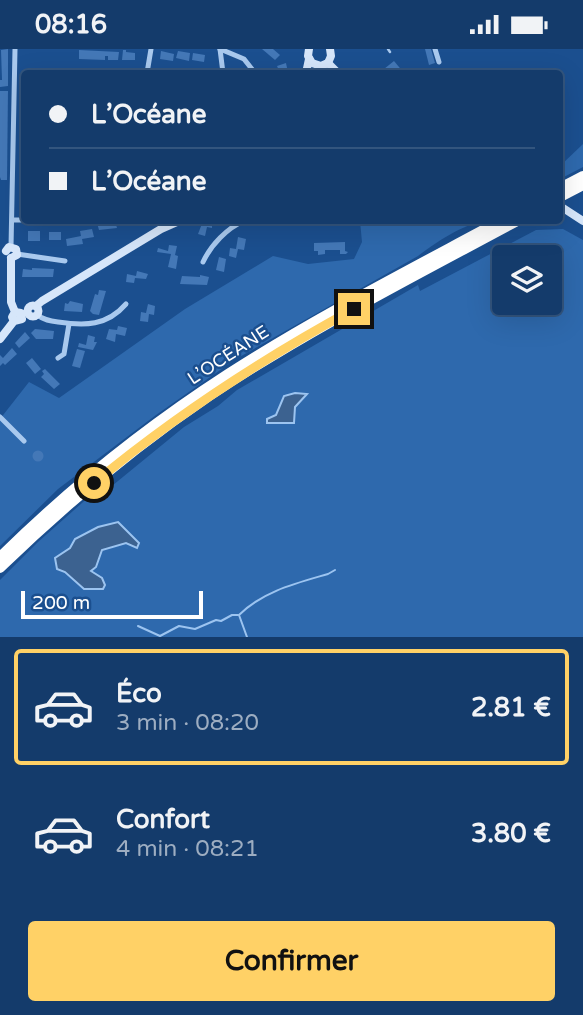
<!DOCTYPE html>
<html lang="fr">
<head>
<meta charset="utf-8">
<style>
	:root { --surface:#143b6b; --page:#214673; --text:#f1f3f6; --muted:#9dadc1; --line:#33557e; --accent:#ffd166 }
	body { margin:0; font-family:"Varela Round",sans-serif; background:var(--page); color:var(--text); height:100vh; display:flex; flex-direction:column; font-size:26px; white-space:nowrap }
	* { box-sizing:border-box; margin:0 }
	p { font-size:23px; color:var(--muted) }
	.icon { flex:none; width:38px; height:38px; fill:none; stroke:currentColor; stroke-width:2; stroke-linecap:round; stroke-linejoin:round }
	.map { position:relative; height:588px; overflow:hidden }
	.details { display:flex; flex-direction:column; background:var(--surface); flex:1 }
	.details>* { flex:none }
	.hud { position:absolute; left:21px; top:21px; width:542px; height:154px; border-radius:7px; box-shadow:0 7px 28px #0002,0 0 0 2px var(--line); display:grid; align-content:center; height:154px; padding:0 28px; background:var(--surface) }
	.tools { position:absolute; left:492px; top:196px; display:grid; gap:14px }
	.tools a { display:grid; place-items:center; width:70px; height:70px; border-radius:7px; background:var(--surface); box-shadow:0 7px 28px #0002,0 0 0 2px var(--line); font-size:35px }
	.scale { position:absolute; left:21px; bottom:18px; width:182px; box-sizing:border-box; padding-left:7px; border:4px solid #fff; border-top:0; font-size:19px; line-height:24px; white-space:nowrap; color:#fff; -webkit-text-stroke:5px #1b4f8f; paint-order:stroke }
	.end { position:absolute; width:32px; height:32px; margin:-16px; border:9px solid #ffd166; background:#111; box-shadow:0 0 0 4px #111 }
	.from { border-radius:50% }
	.hud b { display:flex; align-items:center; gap:24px; height:66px; font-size:26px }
	.hud b+b { border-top:2px solid var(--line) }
	.hud i { width:18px; height:18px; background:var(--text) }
	ul { padding:12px 0 0; list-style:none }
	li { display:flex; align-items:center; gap:21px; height:116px; margin:0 14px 10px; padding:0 14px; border:4px solid transparent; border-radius:7px }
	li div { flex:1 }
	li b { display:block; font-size:26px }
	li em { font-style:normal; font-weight:700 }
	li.selected { border-color:var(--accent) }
	li>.icon { width:63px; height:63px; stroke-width:1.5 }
	.cta { display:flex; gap:14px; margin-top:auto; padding:14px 28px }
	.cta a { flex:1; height:80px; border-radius:7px; background:var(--accent); color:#111; font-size:28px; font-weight:700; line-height:80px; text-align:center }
	.status { display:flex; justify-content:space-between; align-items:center; height:49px; padding:0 35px; background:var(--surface); direction:ltr }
	.status svg { height:19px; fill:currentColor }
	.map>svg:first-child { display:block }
</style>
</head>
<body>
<div class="status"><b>08:16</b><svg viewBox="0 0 49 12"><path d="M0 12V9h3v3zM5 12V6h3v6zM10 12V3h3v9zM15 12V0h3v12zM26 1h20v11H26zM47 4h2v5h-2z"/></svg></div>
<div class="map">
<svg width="583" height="588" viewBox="0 0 583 588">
	<rect width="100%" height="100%" fill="#1b4f8f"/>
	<g fill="#2e69ad" fill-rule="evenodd">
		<polygon points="583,95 583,118 560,130 560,117"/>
		<path d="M 360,172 L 486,172 C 462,175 437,193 418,207 L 236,310 L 156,366 L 58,440 L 0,497 L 0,370 L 29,333 L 59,349 L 185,260 L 273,207 L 308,215 L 354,210 L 362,193 Z"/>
		<path d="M 563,180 L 583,191 L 583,588 L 0,588 L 0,531 L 38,493 L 91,446 L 107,441 L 184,378 L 218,357 L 237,341 L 418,236 L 420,242 L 536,181 ZM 504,208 L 550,208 L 550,254 L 504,254 Z"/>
	</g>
	<g fill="#3c6290" stroke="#9cc4f0" stroke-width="2">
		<polygon points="295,344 307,345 295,358 294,374 267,374 267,370 276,366 284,347"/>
		<polygon points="118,473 139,494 137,499 126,494 102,501 96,518 91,522 102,529 105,536 103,540 84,540 65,523 57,520 55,509 70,499 75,490 98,478"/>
	</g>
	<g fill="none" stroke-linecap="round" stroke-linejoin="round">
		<g stroke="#9cc4f0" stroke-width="2">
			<polyline points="138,577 160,587 179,577 195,580 216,571 221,572 232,566 238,566"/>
			<path d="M 247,588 L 239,566 C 263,542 297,534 328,525 L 335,521"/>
		</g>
	</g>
	<g fill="#4478b7">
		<polygon points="8,0 8,37 0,38 0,31 2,31 1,1"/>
		<polygon points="262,0 273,0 280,6 275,11"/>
		<polygon points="425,0 431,0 435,14 429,16"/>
		<polygon points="79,1 119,3 118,11 108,11 108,7 105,7 105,11 79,10"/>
		<polygon points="123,1 126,1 126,3 135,4 135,11 122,11"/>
		<polygon points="161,2 174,5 173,12 160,10"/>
		<polygon points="178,2 190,4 189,12 176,9"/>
		<polygon points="193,4 205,6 204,13 192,11"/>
		<polygon points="394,12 404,24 379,24"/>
		<polygon points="286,14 288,24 280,24 277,17"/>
		<polygon points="0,42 8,42 7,131 1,131 0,128"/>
		<polygon points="106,172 107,174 115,172 117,179 99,181 97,174"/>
		<polygon points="203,172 210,172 209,175 212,176 212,179 207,178 205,187 198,185"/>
		<polygon points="92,180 94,188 82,190 83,195 67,197 66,190 81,187 80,182"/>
		<rect x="28" y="182" width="12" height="10"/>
		<rect x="49" y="183" width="12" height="8"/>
		<polygon points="238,188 246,190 244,201 238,200 236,209 229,207 230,199 236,200"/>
		<polygon points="345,193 345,202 348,203 346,205 340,205 340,201 325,201 325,205 318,206 318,202 314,202 314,194"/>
		<polygon points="169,196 177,197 175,206 178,207 176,220 168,218 171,205 157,203 158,199 168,202"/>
		<polygon points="219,208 226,210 224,223 216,221"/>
		<polygon points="32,219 54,220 53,228 22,228 23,220 32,221"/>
		<polygon points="137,222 148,225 146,230 135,229 134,234 126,233 127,225 136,227"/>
		<polygon points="200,226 209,228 207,236 180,235 182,227 200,228"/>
		<polygon points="99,241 106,242 99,266 93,265 90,262 95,245 98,246"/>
		<polygon points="70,252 83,255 82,263 64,262 65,254 68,255"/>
		<polygon points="148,255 155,257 154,266 149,265 148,273 140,272 141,263 146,264"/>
		<polygon points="118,277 127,279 125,287 116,285 115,293 106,290 109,280 117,281"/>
		<polygon points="35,280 54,282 53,290 36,290 31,284"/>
		<polygon points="25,283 30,289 19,299 15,294"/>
		<polygon points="88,286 95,288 94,293 97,293 93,301 78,298 79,294 86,296"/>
		<polygon points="12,299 17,305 5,316 3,314 0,317 0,306 3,309"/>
		<polygon points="77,300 85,302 80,319 72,317"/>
		<polygon points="32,309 41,320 35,325 26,314"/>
		<polygon points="45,320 60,335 54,340 41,328 44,325 42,322"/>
		<circle cx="38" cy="407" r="5.5"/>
	</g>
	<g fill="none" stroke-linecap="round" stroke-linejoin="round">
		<polyline stroke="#a9c9ee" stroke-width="2.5" points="388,0 390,3"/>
		<g stroke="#a9c9ee" stroke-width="5">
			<polyline points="220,0 244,10 255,24"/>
			<polyline points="220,0 223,24"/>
			<polyline points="435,0 439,13"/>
			<polyline points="80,24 80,23 147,23"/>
			<polyline points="147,24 151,0"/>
			<polyline points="13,171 24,171"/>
			<polyline points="50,172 55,172"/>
			<polyline points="262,172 269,172"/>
			<polyline points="11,198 15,0"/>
			<polyline points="17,205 65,212"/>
			<path d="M 203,213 C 211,196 227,179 244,172"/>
			<path d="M 37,266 C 44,271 50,272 58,273 C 85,277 107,277 126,255"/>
			<polyline points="58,309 64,305 69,275"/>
			<polyline points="0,368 24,392"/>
		</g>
		<g stroke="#d6e6fa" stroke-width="8">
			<polyline points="309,0 308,7 312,14 321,17 328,14"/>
			<polyline points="328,14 338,24"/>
			<polyline points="328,14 331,7 330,0"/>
			<polyline points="306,24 309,10"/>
			<polyline points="560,157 583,172"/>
			<polyline points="6,202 9,198 16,200 17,206 11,209"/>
			<polyline points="11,209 11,253 15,263 12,268 14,272"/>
			<circle cx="33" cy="262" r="5.5"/>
			<polyline points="36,257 42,252 161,180 179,172"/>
			<polyline points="0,290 14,272 22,270 21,264 15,263"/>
		</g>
		<g stroke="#fff" stroke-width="10">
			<polyline points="560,139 583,127"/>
			<polyline points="560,148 583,136"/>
			<path d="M 0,508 C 69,440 146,378 228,325 C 315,269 409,221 500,172"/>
			<path d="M 0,519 C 65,456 134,398 209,347 C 307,282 413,228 517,172"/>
		</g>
	</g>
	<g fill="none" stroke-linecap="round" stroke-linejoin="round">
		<path stroke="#ffd166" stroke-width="9" d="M 94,434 C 175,367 262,310 354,260"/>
	</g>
	<g text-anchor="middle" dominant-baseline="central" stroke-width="5" stroke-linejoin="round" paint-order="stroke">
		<g font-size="18" fill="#fff" stroke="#1b4f8f">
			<text transform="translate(228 306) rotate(-33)">L’OCÉANE</text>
		</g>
	</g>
</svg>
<div class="tools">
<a><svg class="icon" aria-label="layers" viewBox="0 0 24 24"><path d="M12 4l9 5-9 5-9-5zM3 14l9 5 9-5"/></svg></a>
</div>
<div class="scale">200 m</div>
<i class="end from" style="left:94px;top:434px"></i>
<i class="end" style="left:354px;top:260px"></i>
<div class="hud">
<b><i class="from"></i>L’Océane</b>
<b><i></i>L’Océane</b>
</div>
</div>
<section class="details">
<ul>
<li class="selected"><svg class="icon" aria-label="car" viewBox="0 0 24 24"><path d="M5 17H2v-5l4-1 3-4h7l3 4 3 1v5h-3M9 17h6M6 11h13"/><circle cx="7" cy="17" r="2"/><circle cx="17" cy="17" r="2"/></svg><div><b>Éco</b><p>3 min · 08:20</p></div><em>2.81 €</em></li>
<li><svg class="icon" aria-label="car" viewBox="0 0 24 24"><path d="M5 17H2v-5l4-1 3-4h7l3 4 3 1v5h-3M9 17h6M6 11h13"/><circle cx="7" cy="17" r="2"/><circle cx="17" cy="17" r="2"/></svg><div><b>Confort</b><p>4 min · 08:21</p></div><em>3.80 €</em></li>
</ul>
<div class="cta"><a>Confirmer</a></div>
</section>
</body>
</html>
